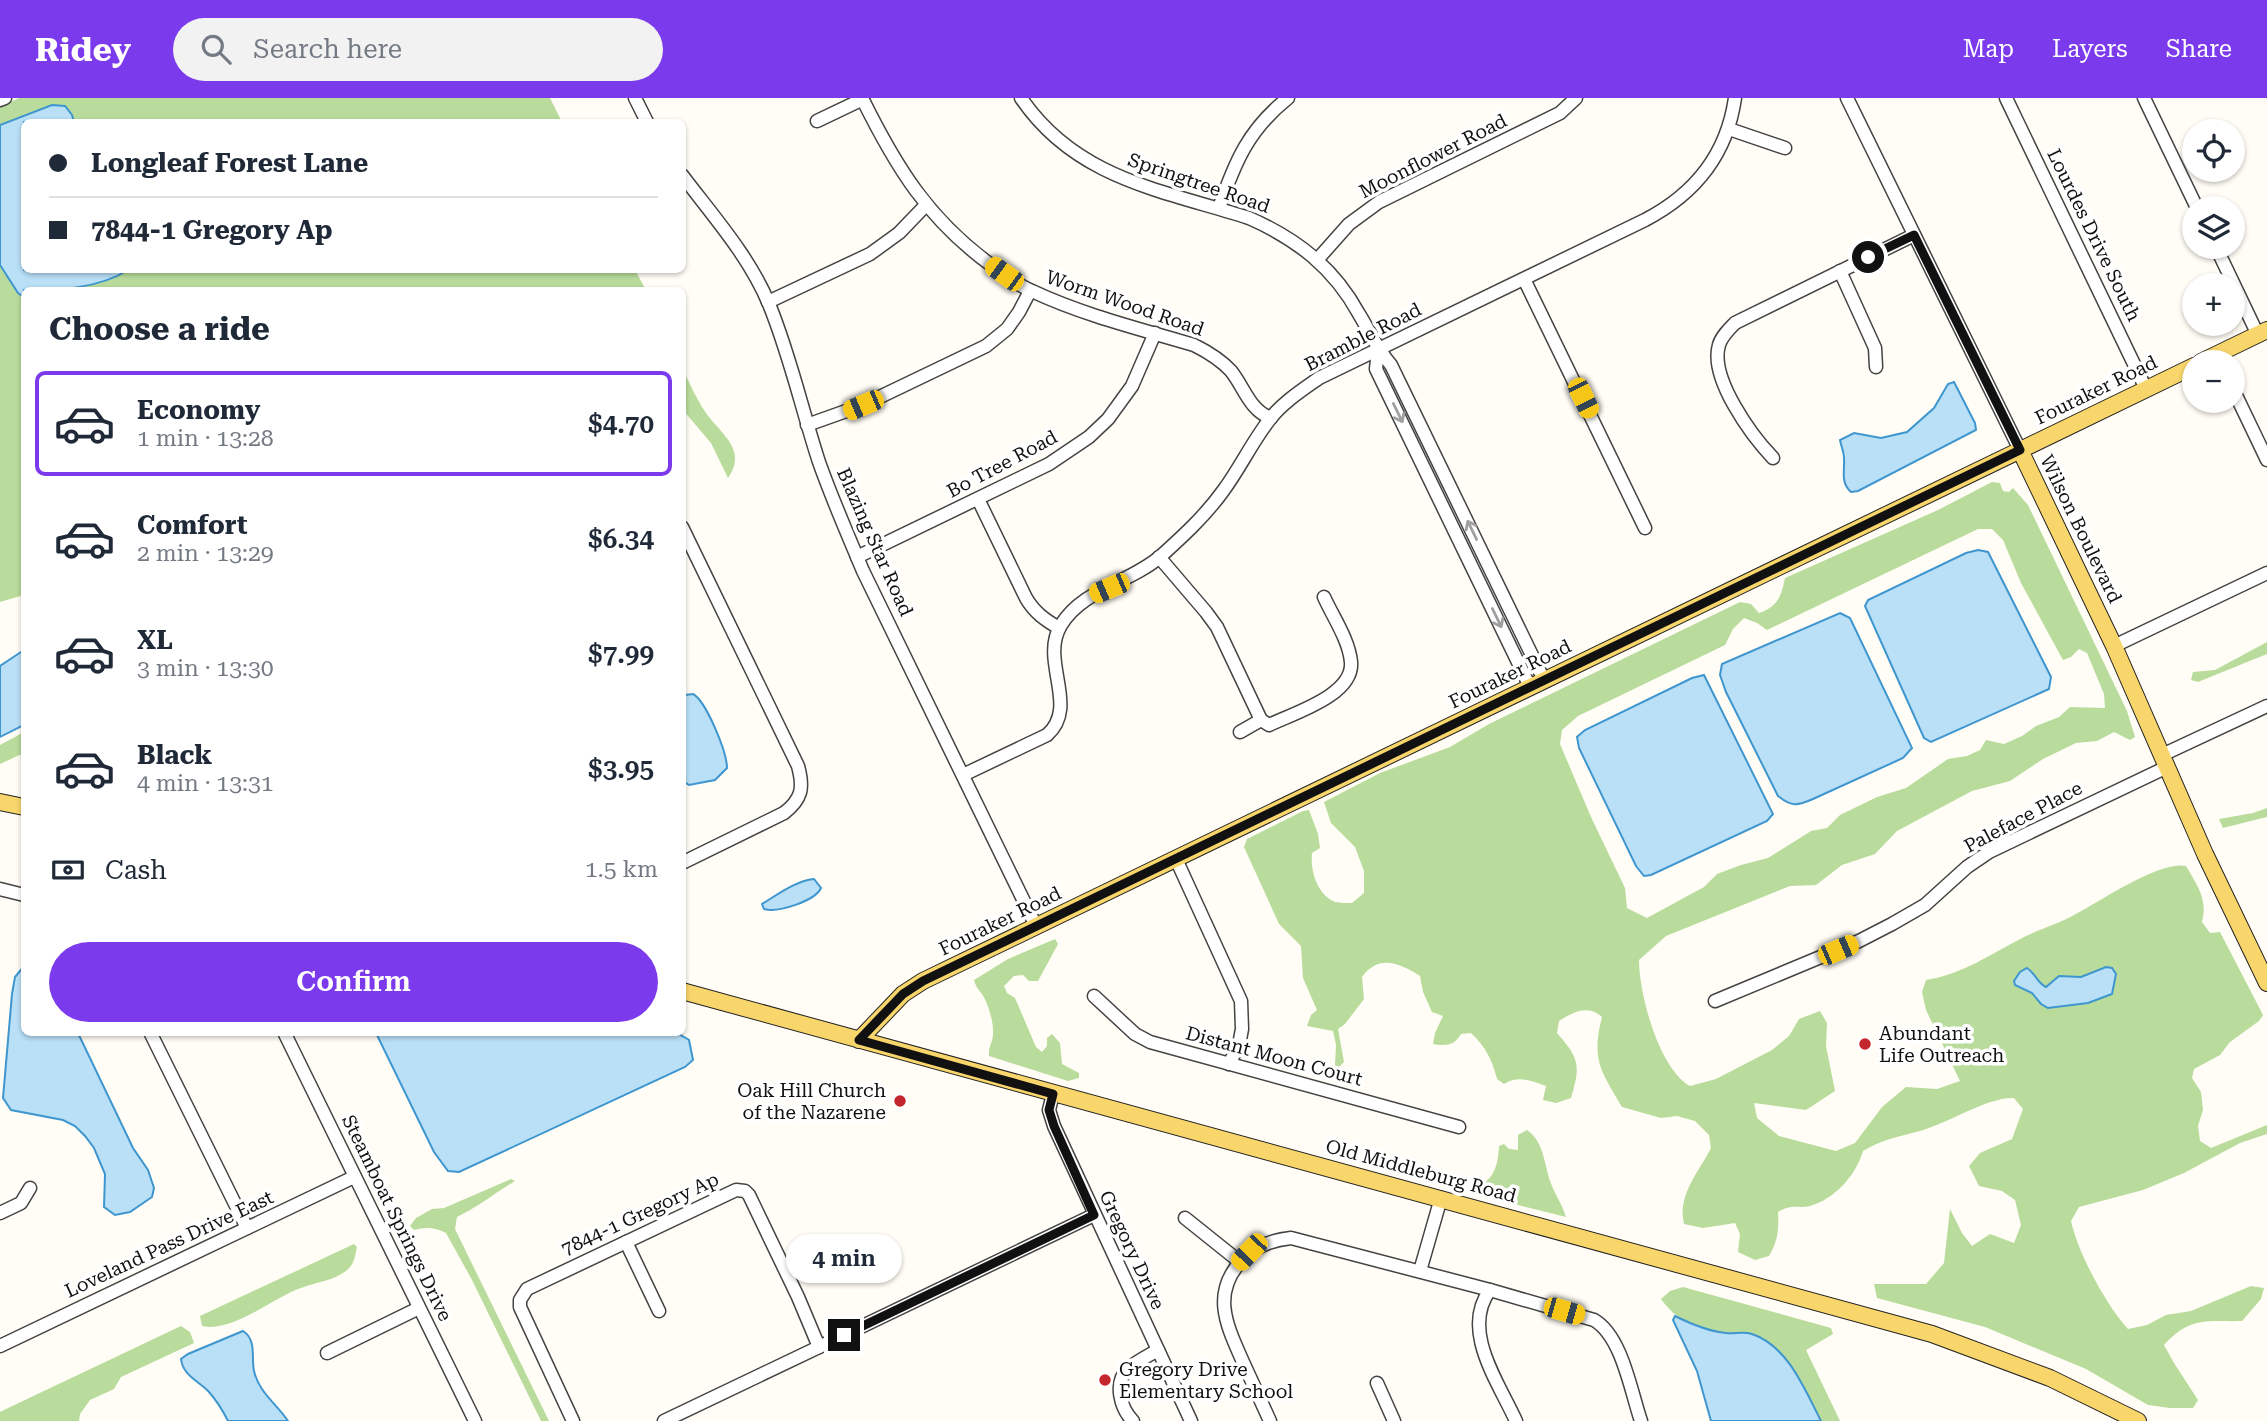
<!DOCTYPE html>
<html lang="en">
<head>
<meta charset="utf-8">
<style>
	:root { --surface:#fff; --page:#f2f2f3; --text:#1f2937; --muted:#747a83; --line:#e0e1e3; --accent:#7c3aed }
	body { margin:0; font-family:"Roboto Serif",serif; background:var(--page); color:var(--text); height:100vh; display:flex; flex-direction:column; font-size:26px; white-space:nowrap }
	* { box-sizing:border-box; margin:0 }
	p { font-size:23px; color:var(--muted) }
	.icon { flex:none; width:38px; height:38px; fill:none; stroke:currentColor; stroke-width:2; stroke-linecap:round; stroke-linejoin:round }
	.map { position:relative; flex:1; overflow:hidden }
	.sheet { position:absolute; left:21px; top:189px; width:665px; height:749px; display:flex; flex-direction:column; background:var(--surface); border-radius:10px; box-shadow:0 2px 5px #0004 }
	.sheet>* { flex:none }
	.guide { position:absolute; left:21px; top:21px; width:665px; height:154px; border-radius:10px; box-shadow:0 2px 5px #0004; display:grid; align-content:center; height:154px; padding:0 28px; background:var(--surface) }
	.buttons { position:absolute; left:2182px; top:21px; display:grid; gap:14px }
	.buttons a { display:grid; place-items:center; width:63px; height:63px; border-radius:50%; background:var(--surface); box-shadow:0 2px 5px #0004; font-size:35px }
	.end { position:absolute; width:32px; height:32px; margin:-16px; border:9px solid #111; background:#fff; box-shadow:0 0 0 4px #fff }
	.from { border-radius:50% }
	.bubble { position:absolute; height:49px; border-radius:24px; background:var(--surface); box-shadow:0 2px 5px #0004; font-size:23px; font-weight:600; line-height:49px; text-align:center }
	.car { position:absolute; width:21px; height:42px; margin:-21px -10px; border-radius:9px; box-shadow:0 0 5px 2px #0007; background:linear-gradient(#f5c518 24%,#345 0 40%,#f5c518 0 76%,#345 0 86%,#f5c518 0) }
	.guide b { display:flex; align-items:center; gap:24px; height:66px; font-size:26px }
	.guide b+b { border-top:2px solid var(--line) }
	.guide i { width:18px; height:18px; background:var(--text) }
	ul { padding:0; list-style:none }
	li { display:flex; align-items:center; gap:21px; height:105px; margin:0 14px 10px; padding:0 14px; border:4px solid transparent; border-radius:10px }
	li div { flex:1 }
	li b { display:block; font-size:26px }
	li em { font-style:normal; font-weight:600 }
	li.current { border-color:var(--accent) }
	li>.icon { width:63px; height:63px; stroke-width:1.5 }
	h2 { padding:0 28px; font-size:32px; line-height:84px }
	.pay { display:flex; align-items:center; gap:18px; height:77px; padding:0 28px; font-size:26px }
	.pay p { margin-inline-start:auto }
	.action { display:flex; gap:14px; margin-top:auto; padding:14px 28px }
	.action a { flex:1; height:80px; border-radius:42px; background:var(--accent); color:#fff; font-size:28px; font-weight:600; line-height:80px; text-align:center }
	header { display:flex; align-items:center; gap:42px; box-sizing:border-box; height:98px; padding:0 35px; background:var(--accent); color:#fff }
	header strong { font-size:33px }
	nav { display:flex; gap:38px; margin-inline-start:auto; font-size:24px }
	.search { width:490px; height:63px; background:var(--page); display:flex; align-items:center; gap:18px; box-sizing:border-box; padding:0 24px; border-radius:38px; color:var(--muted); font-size:26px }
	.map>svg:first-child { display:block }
</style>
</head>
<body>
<header>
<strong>Ridey</strong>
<div class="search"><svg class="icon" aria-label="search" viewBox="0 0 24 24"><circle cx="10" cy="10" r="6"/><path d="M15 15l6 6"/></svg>Search here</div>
<nav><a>Map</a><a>Layers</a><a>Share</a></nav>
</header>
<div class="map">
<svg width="2267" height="1323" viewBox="0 0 2267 1323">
	<rect width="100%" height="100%" fill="#fffdf5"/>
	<g fill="#b9dc9c" fill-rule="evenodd">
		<polygon points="19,0 550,0 562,24 74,24 72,17 52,7 0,27 0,9"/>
		<polygon points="0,167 18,195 24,199 24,497 0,504"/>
		<polygon points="128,172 635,172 646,192 61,192 101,183"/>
		<path d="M 683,272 C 690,286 697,302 706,315 C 721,336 748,352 728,380 L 711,345 L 683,312 Z"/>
		<path d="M 1992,384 L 2000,385 L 2003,393 L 2009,394 L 2013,390 L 2028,407 L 2127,613 L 2135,639 L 2130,642 L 2114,634 L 2097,643 L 2076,645 L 2043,661 L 2010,683 L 1972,693 L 1897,733 L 1875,756 L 1842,767 L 1816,787 L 1790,788 L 1666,838 L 1639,862 C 1639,896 1659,971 1690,988 L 1716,981 L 1772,952 L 1789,938 L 1799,921 L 1820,913 L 1827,925 L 1826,948 L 1835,993 L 1806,1012 L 1754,1005 L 1757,1020 L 1779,1038 L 1836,1053 L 1855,1045 L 1882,1009 L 1906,989 L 1937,991 L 1960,983 L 1926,912 L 1922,894 L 1926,882 C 1963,876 1991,856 2024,839 C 2040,831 2058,826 2074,817 C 2099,804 2160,762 2186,768 C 2197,787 2208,801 2202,824 L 2210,835 L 2220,834 L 2263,917 L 2259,923 L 2230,944 L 2220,957 L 2194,971 L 2192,980 L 2201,994 L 2203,1012 L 2198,1028 L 2200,1043 L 2211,1050 L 2267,1027 L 2267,1036 L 2240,1045 L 2184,1075 L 2143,1092 L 2079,1109 L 2071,1123 C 2078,1155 2106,1207 2128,1231 L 2147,1227 L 2166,1217 L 2191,1213 L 2251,1188 L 2264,1190 L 2261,1201 L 2242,1223 C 2208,1224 2190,1218 2164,1247 L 2174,1265 L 2198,1302 L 2193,1310 L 2170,1310 L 2148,1307 L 2086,1271 L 1985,1229 L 1877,1200 L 1874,1186 L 1926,1186 L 1944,1165 L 1950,1111 L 1962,1135 L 1972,1148 L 1990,1136 L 2014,1145 L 2021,1127 L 2015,1102 L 2002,1093 L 1979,1088 L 1969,1068 L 1980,1055 L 2012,1041 L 2023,1011 L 2014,1000 C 1987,999 1949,1025 1920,1033 C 1898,1039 1883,1041 1863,1053 C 1856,1077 1835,1101 1810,1108 C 1796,1111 1794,1105 1778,1114 C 1779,1131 1778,1143 1769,1158 L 1755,1162 L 1738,1154 L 1740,1136 L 1735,1125 L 1703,1130 L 1684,1126 C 1677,1097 1699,1074 1711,1050 L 1709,1037 L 1695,1023 L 1677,1018 L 1661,1020 L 1622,1009 C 1601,973 1591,962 1602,919 C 1588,906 1573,914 1559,923 L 1557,935 C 1579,960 1581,967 1571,1000 L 1556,1005 L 1543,1002 L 1546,988 C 1531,983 1519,977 1504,986 L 1497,981 C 1492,962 1486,949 1471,935 L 1461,936 C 1454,948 1446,948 1433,946 L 1435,935 L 1443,918 L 1432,914 L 1423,894 L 1420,878 C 1399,865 1379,856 1362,879 L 1364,901 L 1345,926 L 1338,931 L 1344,964 L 1338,970 L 1335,967 L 1336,947 L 1333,933 L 1307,928 L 1311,917 L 1317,912 L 1303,880 L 1301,848 L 1279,826 L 1244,749 L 1247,741 L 1303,713 L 1309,712 L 1318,736 L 1320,750 L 1312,755 C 1310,772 1317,797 1335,804 C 1340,805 1347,805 1352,805 L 1364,795 L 1364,773 L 1355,749 L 1331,725 L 1324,704 L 1380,675 L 1450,649 L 1489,626 L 1740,504 L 1751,506 L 1759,515 C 1778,508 1781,499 1785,480 L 1938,412 ZM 1978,431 L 1992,431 L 2003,442 L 2021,485 L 2063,562 L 2071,559 L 2079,551 L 2087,555 L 2104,596 L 2105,610 L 2070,609 L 2059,619 L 2036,628 L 2022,638 L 2004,646 L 1986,642 L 1980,652 L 1967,658 L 1948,661 L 1906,690 L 1877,699 L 1840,717 L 1827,730 L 1811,733 L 1768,760 L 1741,767 L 1717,776 L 1704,789 L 1647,820 L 1627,810 L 1625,790 L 1591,719 L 1560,646 L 1562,632 L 1578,618 L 1725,547 L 1733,531 L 1744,520 L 1757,525 L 1767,532 Z"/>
		<polygon points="2267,544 2267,556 2198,584 2191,582 2193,574 2215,572"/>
		<polygon points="24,634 24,655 0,666 0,647"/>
		<polygon points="2267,710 2267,719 2223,730 2219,721 2253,715"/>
		<path d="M 1055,841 L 1058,846 L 1038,883 L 1029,883 L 1023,877 L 1014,878 L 1004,888 L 1007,895 L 1015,900 L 1036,949 L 1042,954 L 1047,948 L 1047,940 L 1052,936 L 1060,945 L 1062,966 L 1079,975 L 1079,980 L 1068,983 L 989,958 C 988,949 993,944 993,936 C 994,925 988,905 982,896 C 978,891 976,889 974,882 L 1008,861 Z"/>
		<path d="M 1527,1032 C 1545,1044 1544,1069 1552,1088 C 1556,1098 1563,1108 1566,1119 L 1473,1096 L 1471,1092 C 1493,1084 1498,1070 1499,1048 L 1504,1046 L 1509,1051 L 1518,1052 L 1518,1037 Z"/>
		<path d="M 511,1081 L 515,1083 C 495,1095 478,1109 457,1119 L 455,1131 L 549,1323 L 541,1323 L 472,1182 L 446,1135 C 435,1129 425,1129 414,1132 L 410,1128 L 416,1120 L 432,1111 L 444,1110 Z"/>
		<path d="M 354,1146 L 357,1149 C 355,1158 354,1167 346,1173 C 333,1183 316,1184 301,1190 C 272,1200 233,1235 202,1228 L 200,1218 Z"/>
		<path d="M 1683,1189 L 1831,1230 L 1833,1236 L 1806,1252 L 1840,1323 L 1821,1323 L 1807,1295 L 1750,1235 C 1714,1236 1683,1232 1661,1201 L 1670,1193 Z"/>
		<polygon points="181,1228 190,1234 194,1245 121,1279 114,1291 90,1302 80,1316 79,1323 0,1323 0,1314 6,1311"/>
	</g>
	<g fill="#b9e0f7" stroke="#3f96cf" stroke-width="2">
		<path d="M 52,7 L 65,8 L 72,17 L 74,24 L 24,24 L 24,172 L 128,172 C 98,191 59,192 24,192 L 24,199 L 18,195 L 0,167 L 0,27 Z"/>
		<path d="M 1954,284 L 1975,325 L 1976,332 L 1858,393 L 1851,394 C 1840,384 1845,373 1844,360 C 1844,354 1841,348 1840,342 L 1854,335 L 1881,340 L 1907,334 L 1934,310 L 1948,286 Z"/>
		<polygon points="1978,452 1988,454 2051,579 2049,591 1931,644 1924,640 1865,508 1868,502 1966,455"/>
		<path d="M 1840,515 L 1850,520 L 1912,650 L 1903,660 L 1813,701 C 1797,708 1792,709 1778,698 L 1726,594 L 1720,577 L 1722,566 Z"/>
		<polygon points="24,552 24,627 0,639 0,568"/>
		<polygon points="1704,577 1773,716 1767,723 1651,777 1644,778 1636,768 1579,650 1577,639 1585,632 1692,580"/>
		<path d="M 693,596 C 706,603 727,654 727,670 L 715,682 L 689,687 L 683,683 L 682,600 L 685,597 Z"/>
		<path d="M 814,781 L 821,790 C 815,803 778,815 764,811 L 762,806 C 777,797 795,783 814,781 Z"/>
		<polygon points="24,868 24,934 78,935 133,1050 148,1072 154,1090 152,1099 130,1114 115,1117 104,1109 105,1076 94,1050 85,1038 75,1028 63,1022 11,1012 3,1000 12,896 15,879"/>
		<path d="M 2106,869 L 2112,870 L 2116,876 L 2112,896 L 2088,905 L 2048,910 L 2041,906 L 2032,895 L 2015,887 L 2014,883 L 2020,874 L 2027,870 C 2035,875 2038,886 2046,889 L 2059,878 L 2081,879 Z"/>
		<polygon points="376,935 677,935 689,942 693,962 685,969 459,1074 448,1073 434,1054"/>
		<path d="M 1675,1218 C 1691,1226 1707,1233 1726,1235 C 1734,1236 1744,1233 1752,1236 C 1788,1248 1805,1292 1821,1323 L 1711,1323 L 1697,1273 L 1673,1222 Z"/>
		<path d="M 243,1233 C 257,1242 251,1259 254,1273 C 259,1295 277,1306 288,1323 L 228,1323 C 223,1313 217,1303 209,1294 C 199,1283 183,1278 181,1261 L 188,1256 Z"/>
	</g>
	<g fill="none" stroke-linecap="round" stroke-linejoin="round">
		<g stroke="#444" stroke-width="15">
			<g id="minor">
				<polyline points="635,0 647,24"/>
				<path d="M 862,0 C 896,69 928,121 991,167 C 1004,176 1017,187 1032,193 C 1083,217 1140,231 1194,247 C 1208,254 1220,261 1231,273 C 1244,289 1250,313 1271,320"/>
				<path d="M 1021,0 C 1076,81 1162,92 1249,120 C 1297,141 1334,170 1359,216 C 1370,234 1377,251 1391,267 L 1544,582"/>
				<polyline points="1847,0 2020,352"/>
				<polyline points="2006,0 2146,291"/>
				<polyline points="2144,0 2197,110"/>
				<polyline points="0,2 5,0"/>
				<polyline points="817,23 863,1"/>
				<polyline points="1729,31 1785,50"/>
				<path d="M 682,77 C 713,118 749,158 769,206 C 790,257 802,312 819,364 C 832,401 848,437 863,473 L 1036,828"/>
				<path d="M 1219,110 C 1235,64 1248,32 1288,0"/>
				<polyline points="2216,149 2258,237"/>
				<polyline points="1317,162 1349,126 1379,104 1560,15 1576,0"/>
				<polyline points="1840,173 1875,250 1876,269"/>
				<polyline points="1524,181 1645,430"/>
				<polyline points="768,204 870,156 899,135 926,107"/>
				<polyline points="1378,251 1376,271 1530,589"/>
				<polyline points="2233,291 2267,362"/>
				<polyline points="807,327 863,307 986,248 1007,231 1019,214 1030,193"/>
				<path d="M 1773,360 C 1752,338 1709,280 1719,247 C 1721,239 1729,231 1735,225 L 1914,137"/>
				<path d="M 978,401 L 1026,500 C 1034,514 1045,522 1059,530"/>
				<path d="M 682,429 L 798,668 C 804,690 802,701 784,715 L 682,765"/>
				<polyline points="857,459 1049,366 1089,339 1108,321 1132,288 1155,235"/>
				<polyline points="1159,459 1206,514 1217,529 1261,622"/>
				<polyline points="2114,548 2267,475"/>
				<path d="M 1261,622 L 1269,627 C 1294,615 1354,597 1351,564 C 1349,542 1333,519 1324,499"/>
				<polyline points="1240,634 1261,622"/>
				<polyline points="2162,657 2267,608"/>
				<path d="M 963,677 L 1047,637 C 1080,608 1039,563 1061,527 C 1083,491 1130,485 1161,458 C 1183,438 1205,418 1223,393 C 1240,370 1252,344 1270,321 C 1282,305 1302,292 1319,280 L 1645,122 C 1695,96 1727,56 1735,0"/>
				<polyline points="1176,761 1241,903 1242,931 1239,947 1229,966"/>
				<polyline points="0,791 24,797"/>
				<polyline points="1094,898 1135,936 1150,944 1459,1029"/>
				<polyline points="1715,903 1859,843 1892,826 1925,807 1967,769 1989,754 2167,669"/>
				<polyline points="150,934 247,1130"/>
				<polyline points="284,934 475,1323"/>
				<polyline points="1053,996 1049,1012 1054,1028 1191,1323"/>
				<polyline points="0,1115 21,1105 30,1090"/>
				<polyline points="1185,1120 1240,1164"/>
				<polyline points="626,1144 659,1213"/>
				<polyline points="1420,1173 1441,1100"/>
				<path d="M 1490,1192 C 1460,1232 1499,1285 1516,1323"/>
				<polyline points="0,1248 354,1079"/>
				<polyline points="819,1249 1094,1117"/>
				<polyline points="327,1255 419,1210"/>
				<polyline points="1377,1285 1394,1323"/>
				<polyline points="573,1323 520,1209 520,1202 527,1191 736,1092 745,1093 749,1097 798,1199 819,1249 664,1323"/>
				<path d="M 1133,1323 C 1121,1311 1113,1285 1128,1271 C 1137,1263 1148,1258 1158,1252"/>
				<path d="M 1270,1323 C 1261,1303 1252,1284 1243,1264 C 1227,1228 1210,1195 1243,1161 C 1256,1147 1273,1142 1291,1140 L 1490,1192 L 1594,1222 C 1622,1238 1631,1294 1641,1323"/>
			</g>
		</g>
		<g stroke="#222" stroke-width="18">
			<g id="major">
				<polyline points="2201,264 2267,232"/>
				<polyline points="2020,352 2114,548 2205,756 2267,885"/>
				<polyline points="0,704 24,709"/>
				<polyline points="682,893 1932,1236 2050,1280 2138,1323"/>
				<polyline points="859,942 903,896 923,883 2194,268"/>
			</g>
		</g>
		<use href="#minor" stroke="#fff" stroke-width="12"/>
		<use href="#major" stroke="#f9d66b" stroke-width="16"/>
	</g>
	<defs><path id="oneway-shaft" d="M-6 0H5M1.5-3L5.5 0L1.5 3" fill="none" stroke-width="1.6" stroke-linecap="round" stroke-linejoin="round" transform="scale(1.75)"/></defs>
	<g stroke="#a0a0a0">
		<use href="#oneway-shaft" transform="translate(1398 315) rotate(64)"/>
		<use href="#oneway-shaft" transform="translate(1472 432) rotate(-116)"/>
		<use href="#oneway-shaft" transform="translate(1497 520) rotate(64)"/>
	</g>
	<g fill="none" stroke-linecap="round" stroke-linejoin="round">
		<polyline stroke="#111" stroke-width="9" points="844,1237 1094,1117 1054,1028 1049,1012 1053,996 859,942 903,896 923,883 2020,352 1914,137 1868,159"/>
	</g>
	<g fill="#c4262e" stroke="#fff" stroke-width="2.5">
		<circle cx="1865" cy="946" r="7"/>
		<circle cx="900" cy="1003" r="7"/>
		<circle cx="1105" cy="1282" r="7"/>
	</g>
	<g text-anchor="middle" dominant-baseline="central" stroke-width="7" stroke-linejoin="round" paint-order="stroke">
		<g font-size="19" fill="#111" stroke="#fff">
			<text transform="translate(1433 58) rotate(-27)">Moonflower Road</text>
			<text transform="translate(1199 85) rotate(19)">Springtree Road</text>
			<text transform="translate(2094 137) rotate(64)">Lourdes Drive South</text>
			<text transform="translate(1125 205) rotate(19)">Worm Wood Road</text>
			<text transform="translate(1363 239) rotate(-27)">Bramble Road</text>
			<text transform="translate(2096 292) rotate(-26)">Fouraker Road</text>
			<text transform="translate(1002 366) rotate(-28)">Bo Tree Road</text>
			<text transform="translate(2081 431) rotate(64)">Wilson Boulevard</text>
			<text transform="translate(875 444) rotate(66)">Blazing Star Road</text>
			<text transform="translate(1510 576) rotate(-26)">Fouraker Road</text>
			<text transform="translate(2023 719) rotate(-28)">Paleface Place</text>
			<text transform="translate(1000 823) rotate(-26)">Fouraker Road</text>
			<text transform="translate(1274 958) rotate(15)">Distant Moon Court</text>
			<text transform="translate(1421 1073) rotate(15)">Old Middleburg Road</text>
			<text transform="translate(640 1116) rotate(-25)">7844-1 Gregory Ap</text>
			<text transform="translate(397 1120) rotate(64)">Steamboat Springs Drive</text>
			<text transform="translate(169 1146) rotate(-25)">Loveland Pass Drive East</text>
			<text transform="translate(1132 1152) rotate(65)">Gregory Drive</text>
		</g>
		<g font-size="19" fill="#111" stroke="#fff" text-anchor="start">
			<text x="1879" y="935">Abundant<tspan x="1879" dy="22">Life Outreach</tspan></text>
			<text x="886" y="992" text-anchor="end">Oak Hill Church<tspan x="886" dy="22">of the Nazarene</tspan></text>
			<text x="1119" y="1271">Gregory Drive<tspan x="1119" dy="22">Elementary School</tspan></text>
		</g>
	</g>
</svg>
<div class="buttons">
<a><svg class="icon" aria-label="locate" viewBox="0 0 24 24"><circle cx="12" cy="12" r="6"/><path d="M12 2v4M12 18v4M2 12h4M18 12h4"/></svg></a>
<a><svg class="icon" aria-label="layers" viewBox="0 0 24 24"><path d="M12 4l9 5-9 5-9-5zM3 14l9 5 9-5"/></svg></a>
<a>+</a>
<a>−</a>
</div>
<i class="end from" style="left:1868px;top:159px"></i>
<i class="end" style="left:844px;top:1237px"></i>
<div class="bubble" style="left:786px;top:1136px;width:116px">4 min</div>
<i class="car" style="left:1004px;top:176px;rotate:306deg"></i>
<i class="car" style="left:1583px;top:300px;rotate:154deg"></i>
<i class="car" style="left:863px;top:307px;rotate:247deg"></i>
<i class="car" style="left:1109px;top:490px;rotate:247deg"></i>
<i class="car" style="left:1838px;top:852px;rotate:67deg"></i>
<i class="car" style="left:1249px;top:1154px;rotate:224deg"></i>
<i class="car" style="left:1564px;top:1213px;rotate:106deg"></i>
<div class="guide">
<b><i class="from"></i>Longleaf Forest Lane</b>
<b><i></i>7844-1 Gregory Ap</b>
</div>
<section class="sheet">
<h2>Choose a ride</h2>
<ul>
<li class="current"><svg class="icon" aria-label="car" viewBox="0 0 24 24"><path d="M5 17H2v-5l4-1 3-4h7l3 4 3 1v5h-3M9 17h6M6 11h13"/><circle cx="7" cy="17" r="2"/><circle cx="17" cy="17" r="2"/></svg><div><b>Economy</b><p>1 min · 13:28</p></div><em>$4.70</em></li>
<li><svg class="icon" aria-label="car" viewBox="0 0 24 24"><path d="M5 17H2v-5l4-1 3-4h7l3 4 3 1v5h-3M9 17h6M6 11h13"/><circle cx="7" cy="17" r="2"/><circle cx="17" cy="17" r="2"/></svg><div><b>Comfort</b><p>2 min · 13:29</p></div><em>$6.34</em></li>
<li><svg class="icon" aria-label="car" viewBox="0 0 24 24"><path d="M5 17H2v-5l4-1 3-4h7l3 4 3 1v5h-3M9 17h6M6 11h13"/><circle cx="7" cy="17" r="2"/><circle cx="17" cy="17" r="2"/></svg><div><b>XL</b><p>3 min · 13:30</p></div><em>$7.99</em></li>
<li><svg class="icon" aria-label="car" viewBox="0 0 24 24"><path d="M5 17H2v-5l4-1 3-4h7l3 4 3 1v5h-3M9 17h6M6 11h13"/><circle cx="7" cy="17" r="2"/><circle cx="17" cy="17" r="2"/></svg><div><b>Black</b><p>4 min · 13:31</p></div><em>$3.95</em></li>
</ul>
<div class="pay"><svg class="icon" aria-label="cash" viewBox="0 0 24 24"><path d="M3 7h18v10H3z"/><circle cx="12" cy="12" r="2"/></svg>Cash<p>1.5 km</p></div>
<div class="action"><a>Confirm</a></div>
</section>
</div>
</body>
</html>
